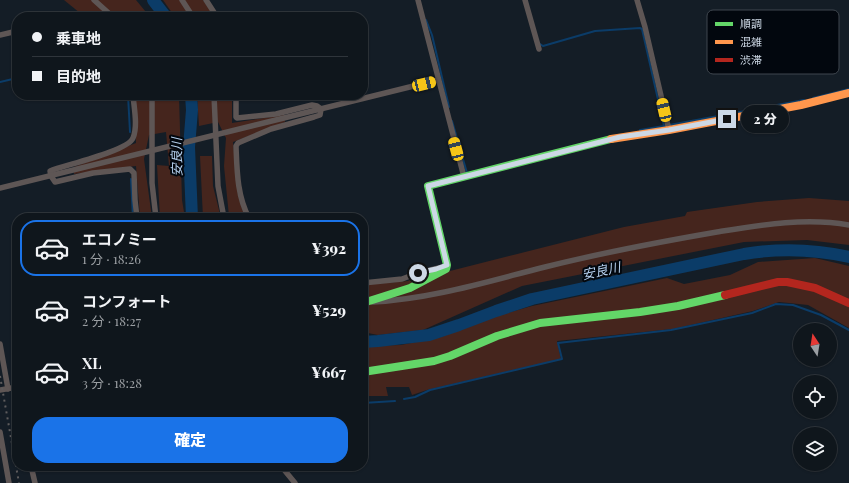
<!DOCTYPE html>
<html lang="ja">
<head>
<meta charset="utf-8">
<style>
	:root { --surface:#0f161c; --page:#1d2329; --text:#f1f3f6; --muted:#9b9fa3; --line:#2f353b; --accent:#1a73e8 }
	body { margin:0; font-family:"Playfair Display","Noto Sans JP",serif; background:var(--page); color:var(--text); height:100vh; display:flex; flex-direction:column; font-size:15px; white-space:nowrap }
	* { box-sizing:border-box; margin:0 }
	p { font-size:13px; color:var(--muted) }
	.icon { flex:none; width:22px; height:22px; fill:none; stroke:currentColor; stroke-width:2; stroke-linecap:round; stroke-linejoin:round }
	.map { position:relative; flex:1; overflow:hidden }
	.side { position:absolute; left:12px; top:213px; width:356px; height:258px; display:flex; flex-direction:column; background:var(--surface); border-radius:16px; box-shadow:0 1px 3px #0004,0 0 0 1px var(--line) }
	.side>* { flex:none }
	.top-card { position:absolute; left:12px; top:12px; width:356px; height:88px; border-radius:16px; box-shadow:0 1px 3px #0004,0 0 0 1px var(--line); display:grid; align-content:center; height:88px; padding:0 20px; background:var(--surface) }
	.needle { width:26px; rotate:348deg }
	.tools { position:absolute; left:793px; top:323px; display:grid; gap:8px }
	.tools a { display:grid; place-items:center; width:44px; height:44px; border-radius:50%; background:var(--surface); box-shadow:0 1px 3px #0004,0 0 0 1px var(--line); font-size:20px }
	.end { position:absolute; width:18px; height:18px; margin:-9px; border:5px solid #cdd8e5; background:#111; box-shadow:0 0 0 2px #111 }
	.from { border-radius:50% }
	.bubble { position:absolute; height:28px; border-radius:14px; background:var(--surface); box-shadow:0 1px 3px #0004,0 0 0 1px var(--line); font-size:13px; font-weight:800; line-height:28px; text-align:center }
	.car { position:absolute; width:12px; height:24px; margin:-12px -6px; border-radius:5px; box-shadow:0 0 3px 1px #0007; background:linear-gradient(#f5c518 24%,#345 0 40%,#f5c518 0 76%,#345 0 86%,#f5c518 0) }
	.top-card b { display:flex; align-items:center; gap:14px; height:38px; font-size:15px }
	.top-card b+b { border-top:1px solid var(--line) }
	.top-card i { width:10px; height:10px; background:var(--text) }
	ul { padding:7px 0 0; list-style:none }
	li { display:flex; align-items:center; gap:12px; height:56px; margin:0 8px 6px; padding:0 12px; border:2px solid transparent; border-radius:16px }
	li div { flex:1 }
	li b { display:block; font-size:15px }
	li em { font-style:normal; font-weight:800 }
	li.current { border-color:var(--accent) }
	li>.icon { width:36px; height:36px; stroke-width:1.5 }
	.cta { display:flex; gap:8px; margin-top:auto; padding:8px 20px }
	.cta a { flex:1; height:46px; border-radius:16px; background:var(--accent); color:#fff; font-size:16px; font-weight:800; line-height:46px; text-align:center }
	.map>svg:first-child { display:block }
</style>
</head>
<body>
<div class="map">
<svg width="849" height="483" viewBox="0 0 849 483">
	<rect width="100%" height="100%" fill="#141d26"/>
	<g fill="#45251d">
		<polygon points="64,0 136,0 150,17 92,17 80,13"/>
		<polygon points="163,0 203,0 215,17 175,17"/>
		<polygon points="134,95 179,95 182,200 185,218 160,218 157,165 169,166 166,132 149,135 144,159 152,218 140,218 136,166 74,174 74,167 136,143"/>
		<polygon points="197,95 232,95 232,123 284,115 285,122 233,142 238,195 245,218 227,218 229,216 224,166 226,138 218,122 199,126"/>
		<polygon points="200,156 212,156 213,186 221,218 203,218"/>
		<polygon points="809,198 849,201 849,245 807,240 744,242 522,286 423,330 378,335 363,332 363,285 408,281 426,272 450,271 624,227 685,216 687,212 757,202"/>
		<polygon points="815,258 849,266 849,328 808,305 779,302 753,311 673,329 557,341 561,359 427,390 412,395 409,387 386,387 388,396 363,396 363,346 401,345 441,337 493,317 532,306 667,278 684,284 730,275 758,262"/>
	</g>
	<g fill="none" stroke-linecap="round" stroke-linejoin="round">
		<g stroke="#0b3c68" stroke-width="2">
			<polyline points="426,20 432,35 449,107"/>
			<polyline points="540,44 543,46 595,31 640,28 642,29 664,126 804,100"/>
			<polyline points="0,82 17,78"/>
			<polyline points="128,95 130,132"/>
			<polyline points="813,98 849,89"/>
			<polyline points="452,121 467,173 468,173"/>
			<polyline points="640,130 664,126"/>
			<polyline points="131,179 133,218"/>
			<polyline points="404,399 415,397 430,390 562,359 558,343 671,330 752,313 776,304 793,305 821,315 849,330"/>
			<polyline points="363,403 395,401"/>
		</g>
		<g stroke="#0b3c68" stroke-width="12">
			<polyline points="153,0 166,17"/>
			<polyline points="191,95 192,110 189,147 192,218"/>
			<path d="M 363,342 L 378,341 L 429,335 L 459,325 L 496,311 L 532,299 L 744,254 C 780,248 814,249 849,257"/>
		</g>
		<g stroke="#5e5655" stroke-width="5.5">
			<polyline points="94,0 113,17"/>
			<polyline points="182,0 193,17"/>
			<polyline points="206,0 217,17"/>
			<polyline points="418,0 464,177"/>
			<polyline points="525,0 539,49"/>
			<polyline points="637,0 645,27 669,130"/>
			<polyline points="76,17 86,14 89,17"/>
			<polyline points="0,35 17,31"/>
			<path d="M 133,95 C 134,108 138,126 133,138 C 128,151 65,165 50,171 L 51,176 L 55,182 L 93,173 L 130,169 L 134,173 L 135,200 L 137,218"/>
			<polyline points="152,95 152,183 156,218"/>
			<polyline points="214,95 218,186 224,218"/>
			<path d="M 236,95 L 236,117 L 237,118 L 276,114 L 312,105 L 317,106 L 321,109 L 320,115 L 314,117 L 271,129 L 238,143 L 236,146 C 237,170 237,196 249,218"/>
			<polyline points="0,188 438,80"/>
			<polyline points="363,283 402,279 418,273 443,267"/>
			<path d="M 373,302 C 432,299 489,281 545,267 C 601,253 659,242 717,232 C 760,225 806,217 849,225"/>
			<polyline points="0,344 8,389"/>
			<polyline points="15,387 17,396"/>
			<polyline points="0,390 17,387"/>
			<polyline points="0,432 9,483"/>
			<polyline points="31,466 35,483"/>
			<polyline points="281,466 295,483"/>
		</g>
		<g stroke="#63d668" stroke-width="8">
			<polyline points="366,302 410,288 446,269 447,265 428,186 611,139"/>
			<polyline points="363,372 434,361 450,356 497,336 540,323 640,312 678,306 725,295"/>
		</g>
		<polyline stroke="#ff974d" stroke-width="8" points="611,139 669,130 801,105 849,93"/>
		<polyline stroke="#b3261e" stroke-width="8" points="725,295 778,282 787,282 815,288 849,303"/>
		<polyline stroke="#5e5c5d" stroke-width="2" stroke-dasharray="2 4" stroke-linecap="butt" points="0,376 19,483"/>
	</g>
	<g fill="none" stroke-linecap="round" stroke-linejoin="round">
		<polyline stroke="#cdd8e5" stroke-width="5" points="418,273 436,269 447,265 428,186 620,137 669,130 727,119"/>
	</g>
	<g text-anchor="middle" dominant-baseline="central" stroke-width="4" stroke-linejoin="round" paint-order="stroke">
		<g font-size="13" font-style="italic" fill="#b6d1ef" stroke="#02070e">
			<text transform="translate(176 157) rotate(-91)">安良川</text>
			<text transform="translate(601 270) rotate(-12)">安良川</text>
		</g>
	</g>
	<rect x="707" y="10" width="132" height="64" rx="6" fill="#02070e" stroke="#3f464e" stroke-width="1"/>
	<rect x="715" y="22" width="18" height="4" fill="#63d668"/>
	<rect x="715" y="40" width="18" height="4" fill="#ff974d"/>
	<rect x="715" y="58" width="18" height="4" fill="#b3261e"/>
	<g font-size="11" fill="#cdd8e5">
		<text x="740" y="28">順調</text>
		<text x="740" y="46">混雑</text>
		<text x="740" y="64">渋滞</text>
	</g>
</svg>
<div class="tools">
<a><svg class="needle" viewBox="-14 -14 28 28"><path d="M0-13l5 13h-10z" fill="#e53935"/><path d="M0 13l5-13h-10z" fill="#9b9fa3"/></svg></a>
<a><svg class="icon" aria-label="locate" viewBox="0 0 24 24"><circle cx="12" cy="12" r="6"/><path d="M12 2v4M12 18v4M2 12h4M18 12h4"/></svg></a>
<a><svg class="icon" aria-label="layers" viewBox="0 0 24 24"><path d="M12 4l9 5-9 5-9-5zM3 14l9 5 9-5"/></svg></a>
</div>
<i class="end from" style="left:418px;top:273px"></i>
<i class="end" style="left:727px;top:119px"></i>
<div class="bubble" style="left:741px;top:105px;width:48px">2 分</div>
<i class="car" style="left:424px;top:84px;rotate:76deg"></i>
<i class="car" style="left:664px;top:110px;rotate:347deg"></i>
<i class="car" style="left:456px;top:149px;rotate:345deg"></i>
<div class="top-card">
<b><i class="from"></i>乗車地</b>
<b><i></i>目的地</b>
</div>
<section class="side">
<ul>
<li class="current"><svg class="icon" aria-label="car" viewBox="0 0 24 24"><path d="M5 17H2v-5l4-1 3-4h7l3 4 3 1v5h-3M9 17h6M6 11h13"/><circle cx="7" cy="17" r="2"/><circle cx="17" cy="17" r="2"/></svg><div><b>エコノミー</b><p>1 分 · 18:26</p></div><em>¥392</em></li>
<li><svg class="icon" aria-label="car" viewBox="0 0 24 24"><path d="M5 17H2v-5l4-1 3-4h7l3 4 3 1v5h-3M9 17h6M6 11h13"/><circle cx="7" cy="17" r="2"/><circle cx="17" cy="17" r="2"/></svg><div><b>コンフォート</b><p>2 分 · 18:27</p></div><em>¥529</em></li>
<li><svg class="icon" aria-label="car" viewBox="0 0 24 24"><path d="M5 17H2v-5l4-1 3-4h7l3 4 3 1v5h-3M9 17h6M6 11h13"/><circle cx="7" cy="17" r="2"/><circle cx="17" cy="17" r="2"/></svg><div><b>XL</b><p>3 分 · 18:28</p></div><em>¥667</em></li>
</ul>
<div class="cta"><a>確定</a></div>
</section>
</div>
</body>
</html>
